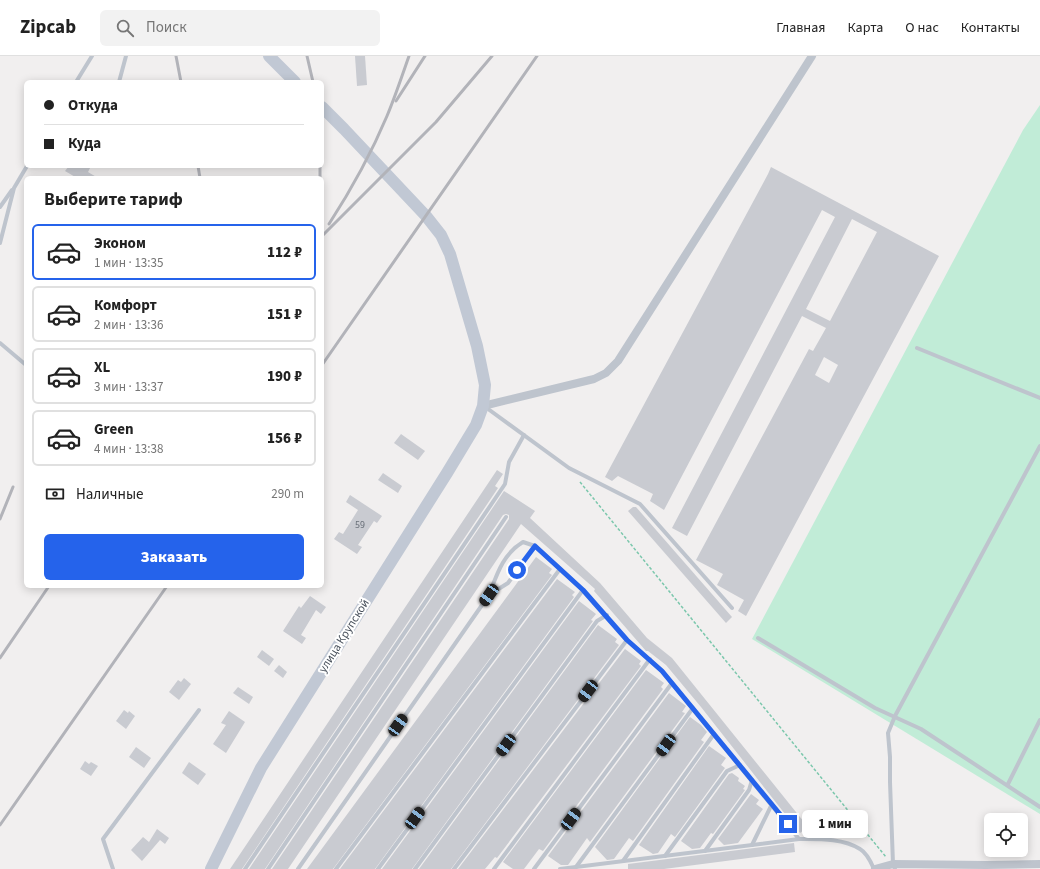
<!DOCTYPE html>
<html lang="ru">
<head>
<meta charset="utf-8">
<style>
	:root { --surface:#fff; --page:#f2f2f2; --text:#222; --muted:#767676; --line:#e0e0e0; --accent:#2563eb }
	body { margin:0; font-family:"Source Sans 3",sans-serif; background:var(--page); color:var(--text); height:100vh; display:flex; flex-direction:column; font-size:15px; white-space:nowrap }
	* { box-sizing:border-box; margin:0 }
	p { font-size:13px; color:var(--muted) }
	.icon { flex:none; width:22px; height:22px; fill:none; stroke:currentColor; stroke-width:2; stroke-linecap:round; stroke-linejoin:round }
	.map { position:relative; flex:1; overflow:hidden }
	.sheet { position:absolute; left:24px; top:120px; width:300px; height:412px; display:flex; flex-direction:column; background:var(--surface); border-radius:6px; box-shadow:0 2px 10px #0003 }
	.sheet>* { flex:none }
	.guide { position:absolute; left:24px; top:24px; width:300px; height:88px; border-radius:6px; box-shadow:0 2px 10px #0003; display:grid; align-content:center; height:88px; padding:0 20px; background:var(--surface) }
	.controls { position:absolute; left:984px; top:757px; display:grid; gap:8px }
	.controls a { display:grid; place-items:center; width:44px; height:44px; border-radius:6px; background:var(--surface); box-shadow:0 2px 10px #0003; font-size:20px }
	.end { position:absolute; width:18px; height:18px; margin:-9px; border:5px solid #2563eb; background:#fff; box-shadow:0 0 0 2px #fff }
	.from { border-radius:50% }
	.bubble { position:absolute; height:28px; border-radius:6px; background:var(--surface); box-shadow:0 2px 10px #0003; font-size:13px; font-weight:800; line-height:28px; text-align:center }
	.car { position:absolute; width:12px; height:24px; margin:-12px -6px; border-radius:5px; box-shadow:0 0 3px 1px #0007; background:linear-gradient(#222 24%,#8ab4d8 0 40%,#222 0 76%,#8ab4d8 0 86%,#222 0) }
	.guide b { display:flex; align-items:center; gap:14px; height:38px; font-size:15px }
	.guide b+b { border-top:1px solid var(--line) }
	.guide i { width:10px; height:10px; background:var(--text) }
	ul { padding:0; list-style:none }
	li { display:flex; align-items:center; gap:12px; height:56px; margin:0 8px 6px; padding:0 12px; border:2px solid var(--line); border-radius:6px }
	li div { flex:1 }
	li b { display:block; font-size:15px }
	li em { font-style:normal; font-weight:800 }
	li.current { border-color:var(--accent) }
	li>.icon { width:36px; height:36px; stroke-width:1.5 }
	h2 { padding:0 20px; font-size:18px; line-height:48px }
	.pay { display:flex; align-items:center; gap:10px; height:44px; padding:0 20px; font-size:15px }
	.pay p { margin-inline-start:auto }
	.primary-button { display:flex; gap:8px; margin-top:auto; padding:8px 20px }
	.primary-button a { flex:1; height:46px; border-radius:6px; background:var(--accent); color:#fff; font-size:16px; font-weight:800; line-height:46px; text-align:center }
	header { display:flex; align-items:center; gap:24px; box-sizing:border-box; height:56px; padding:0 20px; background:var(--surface); border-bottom:1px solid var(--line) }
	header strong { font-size:19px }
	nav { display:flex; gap:22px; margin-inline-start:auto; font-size:14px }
	.search { width:280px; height:36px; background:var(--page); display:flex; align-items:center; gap:10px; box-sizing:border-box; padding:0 14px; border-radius:6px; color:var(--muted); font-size:15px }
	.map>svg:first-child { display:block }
</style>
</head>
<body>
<header>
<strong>Zipcab</strong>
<div class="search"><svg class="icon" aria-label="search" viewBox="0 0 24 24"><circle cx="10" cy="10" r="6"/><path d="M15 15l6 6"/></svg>Поиск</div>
<nav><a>Главная</a><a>Карта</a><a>О нас</a><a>Контакты</a></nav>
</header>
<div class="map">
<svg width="1040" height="813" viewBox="0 0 1040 813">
	<rect width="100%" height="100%" fill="#f1efef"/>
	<polygon fill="#c1ecd7" points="1040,49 1040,758 752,583 1023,74"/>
	<g fill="#c9cbd1" fill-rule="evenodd">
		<polygon points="355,0 365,0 367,29 357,30"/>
		<polygon points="69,110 91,110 88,116 98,122 77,122 65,115"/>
		<path d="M 771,111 L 939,200 L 746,560 L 738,555 L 744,544 L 717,529 L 723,518 L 696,504 L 809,293 L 813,295 L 826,272 L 802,260 L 687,480 L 672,472 L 835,161 L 822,154 L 664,454 L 650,445 L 653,438 L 618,420 L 612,425 L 605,421 L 768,118 ZM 852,163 L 877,176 L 830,265 L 806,253 ZM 824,301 L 838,309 L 829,327 L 815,319 Z"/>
		<polygon points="401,378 425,395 418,404 394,387"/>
		<polygon points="497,414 503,418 495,430 498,432 242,813 230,813"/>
		<polygon points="383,417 402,430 398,437 378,424"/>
		<polygon points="504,435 535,455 530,462 600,527 647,582 672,602 808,771 800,777 701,651 666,609 648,595 646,595 594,535 595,533 521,468 288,813 272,813 509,463 509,459 506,458 503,459 265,813 249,813"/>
		<polygon points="350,439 382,460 377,467 374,465 358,489 362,491 357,498 334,483 339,476 343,478 358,454 346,446"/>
		<polygon points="633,451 636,451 732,561 726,567 628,455"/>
		<polygon points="536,501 552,513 549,517 552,519 333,813 307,813"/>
		<polygon points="557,523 575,536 572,539 574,541 375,813 340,813"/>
		<polygon points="310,540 326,551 321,558 316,554 301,579 306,582 302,588 283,575 299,550 301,552"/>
		<polygon points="579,545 596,558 591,564 593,565 412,813 382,813"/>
		<polygon points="598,569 617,583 615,586 619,589 451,813 419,813"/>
		<polygon points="625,593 641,605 639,608 641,610 497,802 495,801 485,813 458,813"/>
		<polygon points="262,594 274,603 269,610 257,601"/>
		<polygon points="279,609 287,616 283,622 274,615"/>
		<polygon points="646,614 664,627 661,631 663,633 543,795 539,793 524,813 513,813 503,806"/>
		<polygon points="184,622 191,628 179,644 169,636 178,624 181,626"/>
		<polygon points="238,631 253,641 249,648 233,637"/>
		<polygon points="669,637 686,650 682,656 685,657 590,786 587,782 568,809 561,809 548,800"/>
		<polygon points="124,654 128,657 129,655 135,660 126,673 116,665"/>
		<polygon points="229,655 245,666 226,697 213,688 226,669 221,667"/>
		<polygon points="690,661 701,669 707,676 701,684 704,686 633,785 629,782 614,803 607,804 595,791"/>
		<polygon points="709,690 726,702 721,709 725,712 675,781 671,778 658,797 653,798 639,789"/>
		<polygon points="136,691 151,702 144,712 129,701"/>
		<polygon points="85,705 89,708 91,706 98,710 91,720 80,713"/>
		<polygon points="189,706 206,718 198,729 182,717"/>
		<polygon points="732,717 739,722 738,725 745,730 743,733 745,734 713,778 711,777 700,792 692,793 681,785 729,718"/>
		<polygon points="751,738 759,744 756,748 763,753 738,787 724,789 718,783"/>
		<polygon points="157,773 169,782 165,788 160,784 142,805 131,794 143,781 149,786"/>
		<polygon points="794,787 795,796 664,813 628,813 628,808"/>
	</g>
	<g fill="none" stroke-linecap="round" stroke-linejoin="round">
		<polyline stroke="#7bc7ac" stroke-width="1.5" stroke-dasharray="3 2" stroke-linecap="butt" points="580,426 886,801"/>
		<g stroke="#bec4cd" stroke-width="4">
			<polyline points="76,26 92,0"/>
			<polyline points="119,26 126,0"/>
			<polyline points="0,151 12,134"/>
			<polyline points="0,187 14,132 27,110"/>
			<polyline points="0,287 26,309"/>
			<polyline points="917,292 1040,342"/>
			<polyline points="484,350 569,412 640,448 732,552"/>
			<polyline points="489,539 508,527 535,490"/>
			<polyline points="758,582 875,652 921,673 1040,751"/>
			<polyline points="1008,728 1040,664"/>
			<polyline points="752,789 772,748"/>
			<polyline points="705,795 749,734 752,724"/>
			<polyline points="665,800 727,715 740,709"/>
			<polyline points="623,805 714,678"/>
			<polyline points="576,811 693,652"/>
			<polyline points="113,813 103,783 199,654"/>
			<polyline points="245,813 505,428 509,406 524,379"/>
			<polyline points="268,813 506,461"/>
			<path d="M 298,813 L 489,539 C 497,518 503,498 523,486 L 535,490 L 583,534 L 627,584 L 662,615 L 799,783"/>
			<polyline points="336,813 560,513"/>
			<polyline points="378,813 583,534"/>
			<polyline points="415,813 597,565 607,559"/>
			<polyline points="454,813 627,584"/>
			<polyline points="494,813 650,603"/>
			<polyline points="534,813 672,627"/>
			<path d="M 560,813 L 799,783 C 819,783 843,782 860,793 C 867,797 871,806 874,813"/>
			<polyline points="895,813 893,808 890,726 890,701 888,677 895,660 1040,390"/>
		</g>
		<g stroke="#bec4cd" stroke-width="8">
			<polyline points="483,350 594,323 606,317 618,305 812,0"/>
			<polyline points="875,813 893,808 986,809 1040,808"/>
		</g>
		<g stroke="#c1c8d4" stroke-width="12">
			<polyline points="269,0 295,26"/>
			<polyline points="211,813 261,712 447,417 476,369 483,350 485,329 477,290 450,198 441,179 426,160 344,73 322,51"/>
		</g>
		<g stroke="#b2b3b9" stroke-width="3">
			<polyline points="176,0 181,26"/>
			<polyline points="307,0 313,26"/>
			<polyline points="396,45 425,0"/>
			<polyline points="198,110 200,122"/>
			<polyline points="320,122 320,110"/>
			<path d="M 329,168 C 351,134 371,98 387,60 C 395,41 402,20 409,0"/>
			<polyline points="322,180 436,66 492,0"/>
			<polyline points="322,309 537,0"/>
			<polyline points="0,463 13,431"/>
			<polyline points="0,602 49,530"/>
			<polyline points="0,769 167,530"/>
		</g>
	</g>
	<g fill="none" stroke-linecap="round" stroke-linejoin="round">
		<polyline stroke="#2563eb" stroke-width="5" points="517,514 535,490 583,534 627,584 662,615 788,768"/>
	</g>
	<g text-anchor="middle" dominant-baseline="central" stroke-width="4" stroke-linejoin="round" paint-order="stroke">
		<g font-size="10" fill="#686f78">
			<text x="360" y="469">59</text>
		</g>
		<g font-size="12" fill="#48505b" stroke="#fff">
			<text transform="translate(344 580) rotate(-58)">улица Крупской</text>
		</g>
	</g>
</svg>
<div class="controls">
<a><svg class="icon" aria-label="locate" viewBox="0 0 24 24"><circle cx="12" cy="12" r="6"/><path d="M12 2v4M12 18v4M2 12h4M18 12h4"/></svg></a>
</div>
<i class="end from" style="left:517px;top:514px"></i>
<i class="end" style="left:788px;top:768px"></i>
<div class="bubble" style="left:802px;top:754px;width:66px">1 мин</div>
<i class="car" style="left:489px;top:539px;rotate:215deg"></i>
<i class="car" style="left:588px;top:635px;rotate:217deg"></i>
<i class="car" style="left:398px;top:669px;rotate:35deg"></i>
<i class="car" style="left:506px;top:689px;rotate:216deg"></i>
<i class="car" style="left:666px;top:689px;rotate:216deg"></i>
<i class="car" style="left:415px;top:762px;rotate:36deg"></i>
<i class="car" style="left:571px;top:763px;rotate:37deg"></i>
<div class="guide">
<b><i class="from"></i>Откуда</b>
<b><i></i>Куда</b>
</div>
<section class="sheet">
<h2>Выберите тариф</h2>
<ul>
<li class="current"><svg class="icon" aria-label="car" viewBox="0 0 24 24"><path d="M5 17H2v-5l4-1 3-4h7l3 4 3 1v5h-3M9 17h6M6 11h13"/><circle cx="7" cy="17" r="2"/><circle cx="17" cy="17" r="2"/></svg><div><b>Эконом</b><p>1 мин · 13:35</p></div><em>112 ₽</em></li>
<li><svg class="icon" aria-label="car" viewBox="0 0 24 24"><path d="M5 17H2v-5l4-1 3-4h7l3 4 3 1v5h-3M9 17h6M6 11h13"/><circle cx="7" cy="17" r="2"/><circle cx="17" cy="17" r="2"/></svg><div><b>Комфорт</b><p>2 мин · 13:36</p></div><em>151 ₽</em></li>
<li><svg class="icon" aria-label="car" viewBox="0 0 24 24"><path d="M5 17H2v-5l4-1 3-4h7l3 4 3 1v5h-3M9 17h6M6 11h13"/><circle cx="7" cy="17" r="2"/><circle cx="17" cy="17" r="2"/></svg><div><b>XL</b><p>3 мин · 13:37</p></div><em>190 ₽</em></li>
<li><svg class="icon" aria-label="car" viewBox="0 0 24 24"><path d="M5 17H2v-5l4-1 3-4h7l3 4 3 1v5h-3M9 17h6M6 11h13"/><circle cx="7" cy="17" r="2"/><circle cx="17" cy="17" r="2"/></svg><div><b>Green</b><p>4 мин · 13:38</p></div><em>156 ₽</em></li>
</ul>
<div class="pay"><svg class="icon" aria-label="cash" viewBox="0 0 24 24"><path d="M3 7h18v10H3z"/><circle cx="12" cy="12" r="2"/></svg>Наличные<p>290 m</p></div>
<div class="primary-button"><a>Заказать</a></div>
</section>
</div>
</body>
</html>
